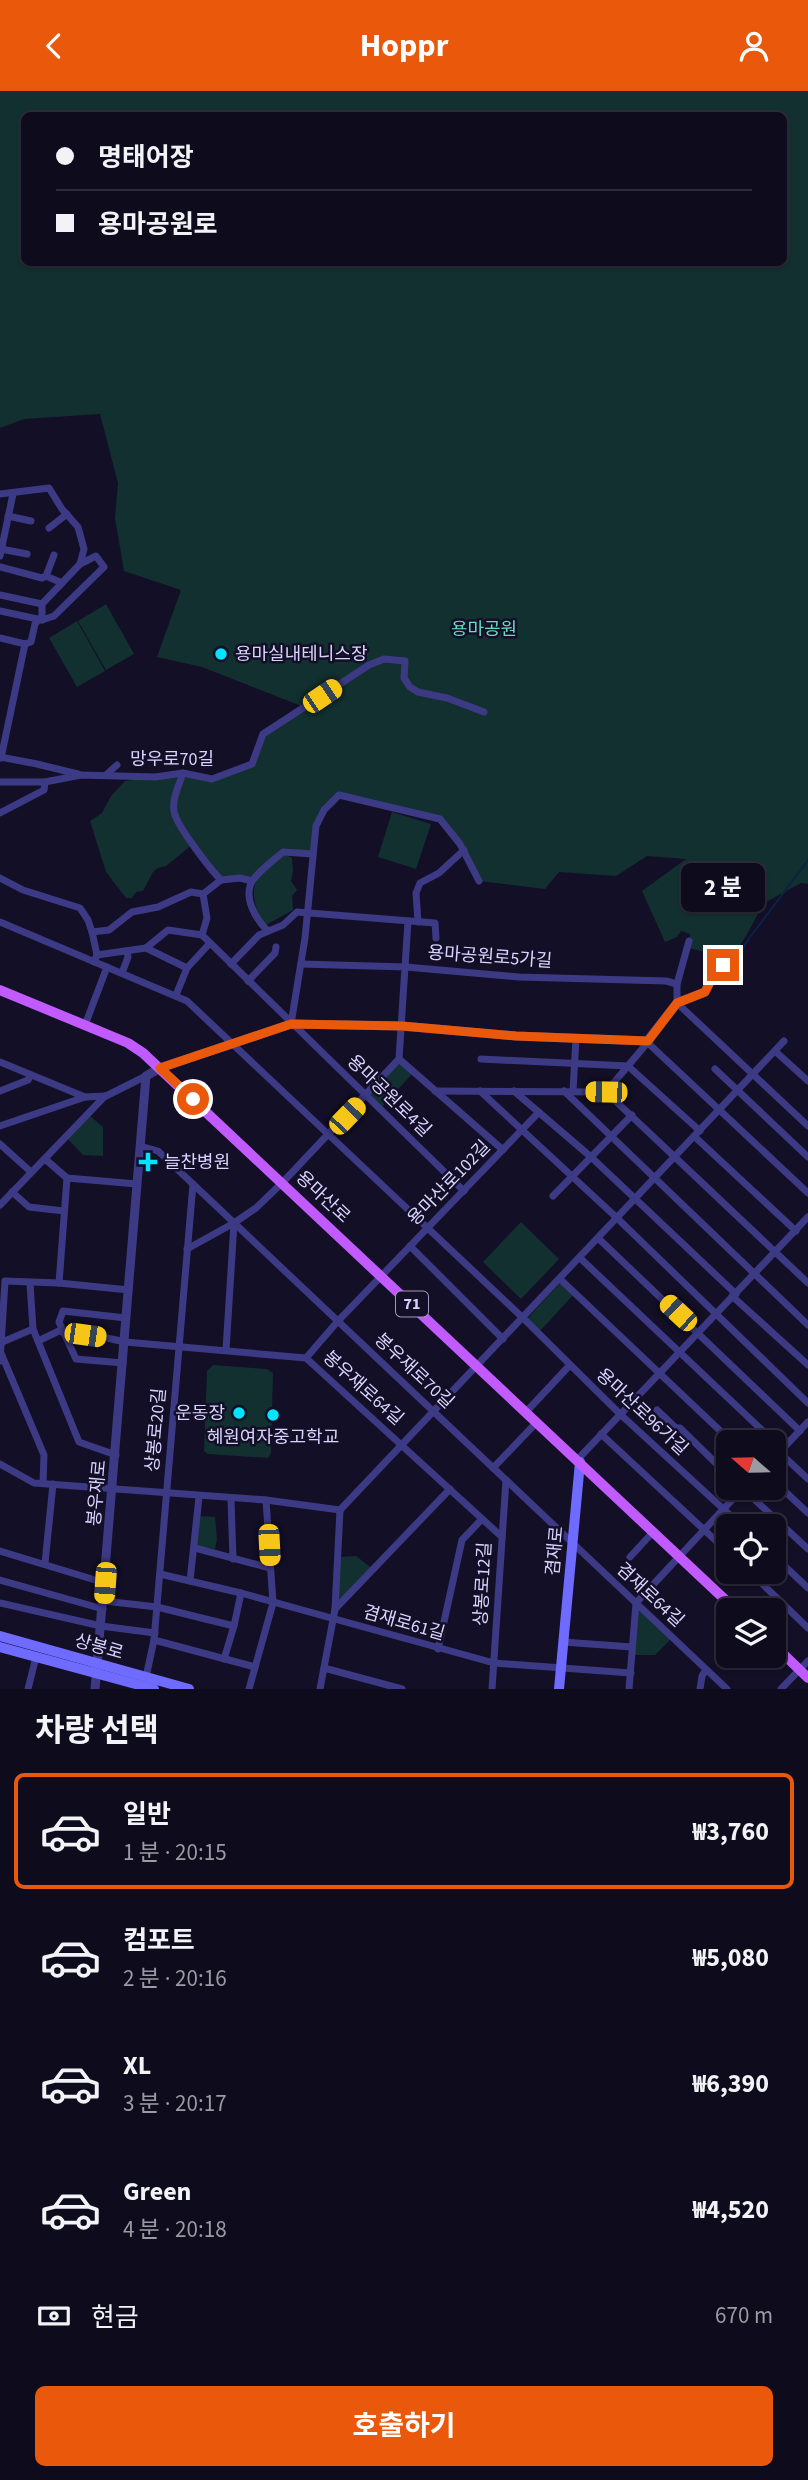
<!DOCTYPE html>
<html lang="ko">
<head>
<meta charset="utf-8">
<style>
	:root { --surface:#0e0b1c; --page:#1c1929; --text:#f1f3f6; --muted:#9b9ba3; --line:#2e2b3b; --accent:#ea580c }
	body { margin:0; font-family:"Source Sans 3","Noto Sans KR",sans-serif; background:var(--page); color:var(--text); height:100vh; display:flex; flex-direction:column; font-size:26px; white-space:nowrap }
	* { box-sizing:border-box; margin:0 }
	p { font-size:23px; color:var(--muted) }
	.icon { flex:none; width:38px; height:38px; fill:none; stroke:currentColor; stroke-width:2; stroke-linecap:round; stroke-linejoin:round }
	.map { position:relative; height:1598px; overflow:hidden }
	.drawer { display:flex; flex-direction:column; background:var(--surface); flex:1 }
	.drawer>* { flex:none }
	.top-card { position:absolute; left:21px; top:21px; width:766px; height:154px; border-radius:10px; box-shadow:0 2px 5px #0004,0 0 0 2px var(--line); display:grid; align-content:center; height:154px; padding:0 35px; background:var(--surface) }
	.needle { width:46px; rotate:290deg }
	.buttons { position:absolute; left:716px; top:1339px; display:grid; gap:14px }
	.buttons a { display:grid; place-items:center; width:70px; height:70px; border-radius:10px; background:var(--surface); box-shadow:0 2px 5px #0004,0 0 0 2px var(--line); font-size:35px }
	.end { position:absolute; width:32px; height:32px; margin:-16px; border:9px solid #ea580c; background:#fff; box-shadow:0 0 0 4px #fff }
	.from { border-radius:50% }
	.bubble { position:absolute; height:49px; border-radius:10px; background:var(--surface); box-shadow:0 2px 5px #0004,0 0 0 2px var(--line); font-size:23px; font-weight:700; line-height:49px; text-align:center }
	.car { position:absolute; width:21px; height:42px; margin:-21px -10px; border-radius:9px; box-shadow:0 0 5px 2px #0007; background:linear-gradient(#f5c518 24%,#345 0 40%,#f5c518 0 76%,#345 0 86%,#f5c518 0) }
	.top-card b { display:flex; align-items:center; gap:24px; height:66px; font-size:26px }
	.top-card b+b { border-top:2px solid var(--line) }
	.top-card i { width:18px; height:18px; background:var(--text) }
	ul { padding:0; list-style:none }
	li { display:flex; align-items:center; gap:21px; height:116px; margin:0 14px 10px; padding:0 21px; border:4px solid transparent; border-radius:10px }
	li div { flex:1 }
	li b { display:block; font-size:26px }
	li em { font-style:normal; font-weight:700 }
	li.selected { border-color:var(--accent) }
	li>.icon { width:63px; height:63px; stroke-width:1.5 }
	h2 { padding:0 35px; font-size:32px; line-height:84px }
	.pay { display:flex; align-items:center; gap:18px; height:77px; padding:0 35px; font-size:26px }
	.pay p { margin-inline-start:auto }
	.primary-button { display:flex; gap:14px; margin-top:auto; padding:14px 35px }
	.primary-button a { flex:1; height:80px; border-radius:10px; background:var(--accent); color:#fff; font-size:28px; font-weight:700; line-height:80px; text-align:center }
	header { display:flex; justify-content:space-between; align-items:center; height:91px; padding:0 35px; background:var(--accent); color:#fff; font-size:32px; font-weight:700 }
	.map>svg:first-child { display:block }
</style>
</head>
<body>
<header><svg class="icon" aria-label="back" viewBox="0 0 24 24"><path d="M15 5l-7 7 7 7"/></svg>Hoppr<svg class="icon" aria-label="person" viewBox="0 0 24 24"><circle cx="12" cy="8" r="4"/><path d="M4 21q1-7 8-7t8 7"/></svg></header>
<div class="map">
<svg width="808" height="1598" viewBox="0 0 808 1598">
	<rect width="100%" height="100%" fill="#130f26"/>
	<g fill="#12302f" fill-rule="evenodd">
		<path d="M 0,0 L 808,0 L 808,793 L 801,792 L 768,810 L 765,808 C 751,835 739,869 709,879 L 710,862 L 688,857 L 690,843 L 681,840 L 677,846 L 665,851 L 642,800 L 686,768 L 647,765 L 616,785 L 559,781 L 545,798 L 479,790 L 460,753 L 440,728 L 340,704 L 316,735 L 313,763 L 283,761 L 252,790 L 221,789 L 193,753 L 166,775 L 158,777 L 153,781 L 143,800 L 136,801 L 132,807 L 126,807 L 106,781 L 90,730 L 102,722 L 111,705 L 125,690 L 183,682 L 212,687 L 252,673 L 263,643 L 304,616 L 202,576 L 157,566 L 181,499 L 124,480 L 115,427 L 118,392 L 100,323 L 24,328 L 0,337 ZM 24,24 L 784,24 L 784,172 L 24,172 Z"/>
		<polygon points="106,513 134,563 106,579 78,530"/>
		<polygon points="77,530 105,580 77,596 49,547"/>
		<polygon points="392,721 431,733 416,778 378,766"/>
		<path d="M 286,764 L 292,767 L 293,780 L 291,790 L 297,799 L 292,805 L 293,819 L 266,834 C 259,828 258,824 256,815 C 248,789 263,782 281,765 Z"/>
		<polygon points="399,969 413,982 380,1018 366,1005"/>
		<polygon points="89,1024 103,1036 103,1065 83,1064 67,1047"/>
		<polygon points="521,1131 559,1168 521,1208 483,1171"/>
		<polygon points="561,1191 574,1203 540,1240 527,1228"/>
		<polygon points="213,1274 267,1278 273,1282 271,1362 268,1367 208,1363 204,1360 207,1280"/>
		<polygon points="199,1425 215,1426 217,1449 215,1458 197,1455"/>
		<polygon points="356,1465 374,1479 335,1518 338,1466"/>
		<polygon points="636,1513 672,1547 655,1564 632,1564"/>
	</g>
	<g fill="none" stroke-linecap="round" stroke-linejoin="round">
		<polyline stroke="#0c2248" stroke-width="2" points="732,876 748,849 808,769"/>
		<g stroke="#3d3a85" stroke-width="7">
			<polyline points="0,403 49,397 62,418 78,436 84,458 80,473 42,513 42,529"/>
			<polyline points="8,425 31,430"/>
			<polyline points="49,437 67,423"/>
			<polyline points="1,458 27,463"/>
			<polyline points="54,464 46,485 62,492"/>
			<polyline points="0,465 13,403"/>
			<polyline points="0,476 42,487 46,485"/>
			<polyline points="0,504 42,513"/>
			<polyline points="0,520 42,529 54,525 104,476 96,465 80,473"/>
			<polyline points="0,547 25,553"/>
			<polyline points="25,553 31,551 35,533 39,528"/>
			<polyline points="0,666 37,673 78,683"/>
			<polyline points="1,667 25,553"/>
			<path d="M 183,682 C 179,694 172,708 174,720 C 175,733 211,779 221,789"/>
			<polyline points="107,683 117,674"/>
			<polyline points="0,691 45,691 81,684 155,686 183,682 212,688 252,673 263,643 369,574 384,568 405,570 404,587 410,596 418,601 447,607 484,621"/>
			<polyline points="0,722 44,699 45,691"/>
			<polyline points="0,787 23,799 80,817 88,829 92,841 109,839 132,821 158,816 191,801 203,803 221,789"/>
			<polyline points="221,789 240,787 252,790"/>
			<polyline points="408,830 399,968 503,1059"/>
			<polyline points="0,831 187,910 523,1227 620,1323 742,1435"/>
			<polyline points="418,831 416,802 420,792 439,782 464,759"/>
			<path d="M 268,840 C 256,829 242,805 253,789 C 261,778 274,769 283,761 L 313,763"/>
			<polyline points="92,841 97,864"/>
			<polyline points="202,844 207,827 203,803"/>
			<polyline points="689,850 677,893 677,912 808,1035"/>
			<polyline points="146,857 187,877"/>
			<polyline points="94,871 97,864 146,857 168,839 202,844 464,1100"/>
			<polyline points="231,873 259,844 283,834 297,821 435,832 436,847"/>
			<polyline points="301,873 406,876 519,886 666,890 677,893"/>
			<polyline points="122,882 128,866 127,860"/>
			<polyline points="248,890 275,862 276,856"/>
			<polyline points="176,904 187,877 210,852"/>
			<polyline points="291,933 305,847 316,735 324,719 339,704 440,728 460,753 479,790"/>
			<polyline points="85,934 107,876"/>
			<polyline points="648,952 808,1102"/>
			<polyline points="775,960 808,990"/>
			<polyline points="481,968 628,975 700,1040"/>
			<polyline points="0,971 85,1006"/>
			<polyline points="715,978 808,1066"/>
			<polyline points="0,1000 28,989 31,984"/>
			<polyline points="435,1000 606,1001"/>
			<polyline points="480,1000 617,1127 808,1312"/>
			<polyline points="514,1000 591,1066 736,1203"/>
			<polyline points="564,1000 808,1234"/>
			<polyline points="573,1000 576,947"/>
			<polyline points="606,1001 808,1192"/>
			<polyline points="606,1001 648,951"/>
			<polyline points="0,1035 85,1006 106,1005 146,985"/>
			<polyline points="695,1046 796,1140"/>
			<polyline points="0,1053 31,1081"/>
			<polyline points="140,1055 158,1060 727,1598"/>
			<polyline points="45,1068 67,1087 137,1093"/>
			<polyline points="12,1101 29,1116 64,1120"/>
			<polyline points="553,1105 632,1024"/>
			<polyline points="0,1114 105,1005"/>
			<polyline points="598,1147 800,1340"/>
			<polyline points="410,1155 503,1248"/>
			<polyline points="187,1158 234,1132"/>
			<polyline points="580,1167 782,1358"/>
			<polyline points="560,1188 732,1351"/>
			<polyline points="30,1192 33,1238 79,1351 116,1364"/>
			<polyline points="59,1192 67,1087"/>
			<polyline points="732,1205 808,1274"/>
			<polyline points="62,1241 107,1247 125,1251 306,1267 502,1446"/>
			<polyline points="38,1250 61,1239"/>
			<polyline points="0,1252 33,1238"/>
			<polyline points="226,1259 234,1132 256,1117 283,1091 399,968"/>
			<polyline points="1,1262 44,1364 43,1392"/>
			<polyline points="306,1267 338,1230 539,1021"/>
			<polyline points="0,1270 5,1190 59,1192 129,1199"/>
			<polyline points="123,1272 76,1268 59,1231 63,1220 126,1227"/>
			<polyline points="657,1319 676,1337 680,1337 728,1384"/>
			<polyline points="526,1321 570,1274"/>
			<polyline points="601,1343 728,1461"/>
			<polyline points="779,1361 808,1388"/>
			<polyline points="774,1367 808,1331"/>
			<polyline points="577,1369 808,1126"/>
			<polyline points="0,1373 34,1392 266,1409 340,1419"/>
			<polyline points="493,1377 537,1331"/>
			<polyline points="774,1390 808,1422"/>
			<polyline points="742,1397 808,1458"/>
			<polyline points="231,1408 233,1468"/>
			<polyline points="340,1419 784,950"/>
			<polyline points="195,1457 270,1477"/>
			<polyline points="0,1460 105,1492"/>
			<polyline points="774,1465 808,1497"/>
			<polyline points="630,1466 653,1441"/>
			<polyline points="45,1472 53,1393"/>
			<polyline points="749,1480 808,1537"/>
			<polyline points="160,1483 241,1502 494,1572 631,1582"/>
			<polyline points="0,1489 103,1518"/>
			<polyline points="190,1490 199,1406"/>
			<polyline points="104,1510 157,1516 234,1535"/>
			<polyline points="0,1512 101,1535 155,1542"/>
			<polyline points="335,1518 450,1398"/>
			<polyline points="154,1549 255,1576"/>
			<polyline points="563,1551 632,1556"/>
			<polyline points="438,1558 462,1449 482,1428"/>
			<polyline points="224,1568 234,1535 241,1502"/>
			<polyline points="324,1577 402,1598"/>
			<polyline points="146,1586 154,1549 193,1093"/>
			<polyline points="28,1598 36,1566"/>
			<polyline points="249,1598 273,1512 266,1409"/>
			<polyline points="320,1598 335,1518 340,1419"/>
			<polyline points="492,1598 506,1389"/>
			<polyline points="629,1598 636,1512 744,1396"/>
			<polyline points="700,1598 702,1585 706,1579"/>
			<polyline points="781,1598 808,1570"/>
		</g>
		<polyline stroke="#3d3a85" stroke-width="9" points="95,1598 146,985 160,977 291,933 402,935 516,945 647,950 677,912 705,901 713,885 723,874"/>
		<g stroke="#6f6bff" stroke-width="10">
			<polyline points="0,1545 189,1598"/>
			<polyline points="0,1556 154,1598"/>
			<polyline points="559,1598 580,1371"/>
		</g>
		<g stroke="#c25bff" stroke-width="10">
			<polyline points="0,899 128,952 143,962 736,1519"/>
			<polyline points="774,1554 808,1587"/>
		</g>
	</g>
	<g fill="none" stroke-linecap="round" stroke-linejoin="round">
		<polyline stroke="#ea580c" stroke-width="9" points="193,1008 160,977 291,933 402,935 516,945 648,950 677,912 705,901 713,885 723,874"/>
	</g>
	<g fill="#00e5ff" stroke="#130f26" stroke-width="2.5">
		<circle cx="221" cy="563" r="7"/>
		<path d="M144.5 1060.5h7v7h7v7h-7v7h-7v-7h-7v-7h7z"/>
		<circle cx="239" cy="1322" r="7"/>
		<circle cx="273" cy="1324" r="7"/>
	</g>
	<g text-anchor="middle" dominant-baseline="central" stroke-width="5" stroke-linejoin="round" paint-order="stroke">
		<rect fill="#130f26" stroke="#9e99be" stroke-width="2" x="396" y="1200.5" width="32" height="25" rx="5"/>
		<g font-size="16" font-weight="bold" fill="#d9d4ff">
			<text x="412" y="1213">71</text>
		</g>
		<g font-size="18" fill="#5fe0c0" stroke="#130f26">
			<text x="484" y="538">용마공원</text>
		</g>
		<g font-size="18" fill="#d9d4ff" stroke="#130f26" text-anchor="start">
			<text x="235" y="563">용마실내테니스장</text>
			<text x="164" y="1071">늘찬병원</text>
			<text x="225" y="1322" text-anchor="end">운동장</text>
			<text x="273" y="1346" text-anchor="middle">혜원여자중고학교</text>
		</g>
		<g font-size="18" fill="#d9d4ff" stroke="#130f26">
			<text x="172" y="668">망우로70길</text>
			<text transform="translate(490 866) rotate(4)">용마공원로5가길</text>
			<text transform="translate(389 1005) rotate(44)">용마공원로4길</text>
			<text transform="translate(449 1092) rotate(-46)">용마산로102길</text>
			<text transform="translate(323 1106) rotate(43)">용마산로</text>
			<text transform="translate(414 1280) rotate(43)">봉우재로70길</text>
			<text transform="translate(363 1297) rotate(42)">봉우재로64길</text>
			<text transform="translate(642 1321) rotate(43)">용마산로96가길</text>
			<text transform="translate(156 1339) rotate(-85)">상봉로20길</text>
			<text transform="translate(97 1402) rotate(-85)">봉우재로</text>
			<text transform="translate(555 1460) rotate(-85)">겸재로</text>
			<text transform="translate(483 1493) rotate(-87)">상봉로12길</text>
			<text transform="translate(650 1504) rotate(43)">겸재로64길</text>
			<text transform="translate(404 1532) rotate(16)">겸재로61길</text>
			<text transform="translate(99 1556) rotate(16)">상봉로</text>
		</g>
	</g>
</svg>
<div class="buttons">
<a><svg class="needle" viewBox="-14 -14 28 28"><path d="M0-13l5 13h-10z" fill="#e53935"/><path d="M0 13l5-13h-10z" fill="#9b9ba3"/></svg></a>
<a><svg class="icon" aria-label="locate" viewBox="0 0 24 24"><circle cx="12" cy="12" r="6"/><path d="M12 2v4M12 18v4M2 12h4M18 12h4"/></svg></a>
<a><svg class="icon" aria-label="layers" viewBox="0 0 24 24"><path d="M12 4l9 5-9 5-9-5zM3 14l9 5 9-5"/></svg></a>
</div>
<i class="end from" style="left:193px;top:1008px"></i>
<i class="end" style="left:723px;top:874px"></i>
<div class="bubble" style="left:681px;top:772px;width:84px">2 분</div>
<i class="car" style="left:322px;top:605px;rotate:56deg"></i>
<i class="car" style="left:606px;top:1001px;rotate:271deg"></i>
<i class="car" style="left:347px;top:1025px;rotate:44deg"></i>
<i class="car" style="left:678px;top:1222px;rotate:313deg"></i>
<i class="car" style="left:85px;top:1244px;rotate:98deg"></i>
<i class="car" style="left:269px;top:1454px;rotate:177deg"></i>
<i class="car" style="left:105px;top:1492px;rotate:184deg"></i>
<div class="top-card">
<b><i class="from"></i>명태어장</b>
<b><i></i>용마공원로</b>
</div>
</div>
<section class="drawer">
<h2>차량 선택</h2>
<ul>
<li class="selected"><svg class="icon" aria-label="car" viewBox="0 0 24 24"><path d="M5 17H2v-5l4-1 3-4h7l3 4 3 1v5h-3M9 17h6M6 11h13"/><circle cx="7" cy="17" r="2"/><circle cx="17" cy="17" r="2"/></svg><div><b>일반</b><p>1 분 · 20:15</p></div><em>₩3,760</em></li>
<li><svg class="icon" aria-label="car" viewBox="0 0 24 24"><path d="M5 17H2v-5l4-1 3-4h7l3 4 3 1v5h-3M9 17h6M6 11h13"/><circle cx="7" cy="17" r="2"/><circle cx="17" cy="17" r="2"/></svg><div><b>컴포트</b><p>2 분 · 20:16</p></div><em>₩5,080</em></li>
<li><svg class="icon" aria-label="car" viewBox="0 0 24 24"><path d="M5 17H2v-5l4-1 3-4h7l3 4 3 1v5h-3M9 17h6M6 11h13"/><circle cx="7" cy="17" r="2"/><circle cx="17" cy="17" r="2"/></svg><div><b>XL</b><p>3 분 · 20:17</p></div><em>₩6,390</em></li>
<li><svg class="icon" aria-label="car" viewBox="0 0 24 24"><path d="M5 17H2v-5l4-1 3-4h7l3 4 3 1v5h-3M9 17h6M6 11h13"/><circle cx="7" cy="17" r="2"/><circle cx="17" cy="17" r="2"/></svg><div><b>Green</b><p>4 분 · 20:18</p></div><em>₩4,520</em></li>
</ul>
<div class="pay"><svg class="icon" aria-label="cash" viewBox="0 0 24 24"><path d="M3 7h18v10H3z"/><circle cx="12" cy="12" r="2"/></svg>현금<p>670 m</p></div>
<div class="primary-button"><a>호출하기</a></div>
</section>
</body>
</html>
